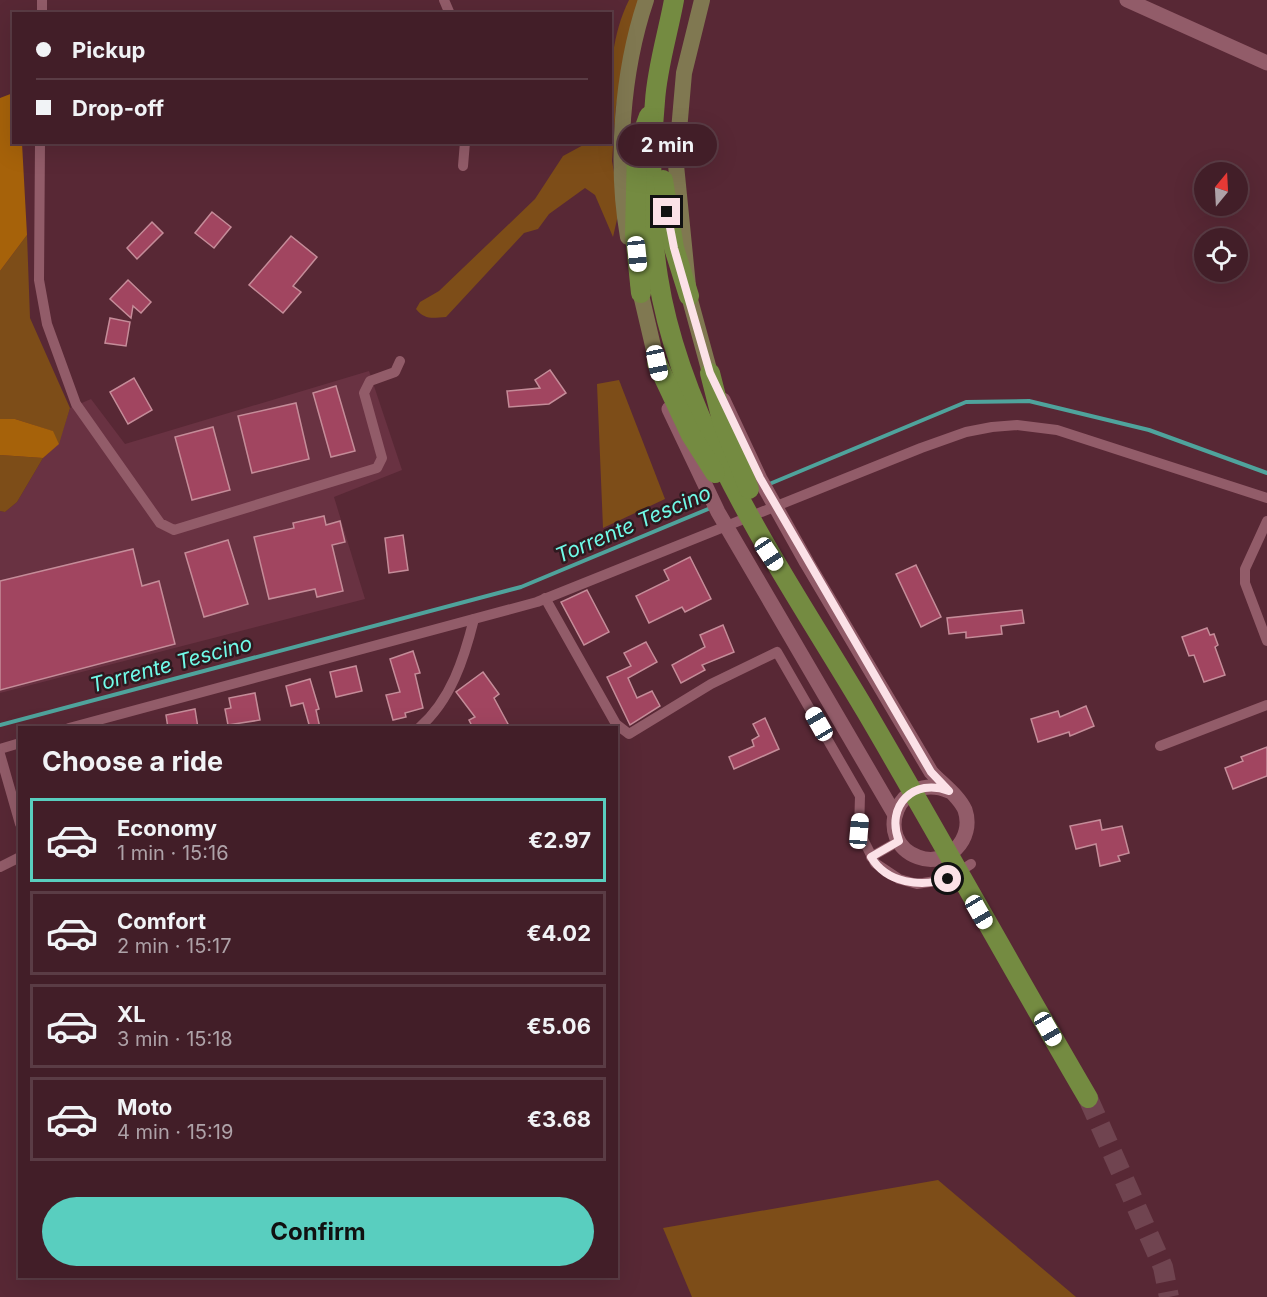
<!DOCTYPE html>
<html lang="en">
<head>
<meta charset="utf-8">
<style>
	:root { --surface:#421e28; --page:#4c2b34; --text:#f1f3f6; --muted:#aea2a8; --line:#5a3c45; --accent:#59cebf }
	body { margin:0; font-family:Inter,sans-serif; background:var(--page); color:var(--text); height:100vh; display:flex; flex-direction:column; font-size:22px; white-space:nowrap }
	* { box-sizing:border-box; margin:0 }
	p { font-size:20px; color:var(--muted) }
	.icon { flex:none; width:33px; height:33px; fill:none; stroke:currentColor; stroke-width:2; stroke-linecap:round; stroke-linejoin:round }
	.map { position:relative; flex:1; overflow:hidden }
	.side { position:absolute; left:18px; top:726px; width:600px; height:552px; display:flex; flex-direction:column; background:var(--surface); border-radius:0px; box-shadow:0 6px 24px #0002,0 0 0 2px var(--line) }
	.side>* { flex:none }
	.top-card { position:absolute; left:12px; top:12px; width:600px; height:132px; border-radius:0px; box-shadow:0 6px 24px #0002,0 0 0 2px var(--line); display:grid; align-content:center; height:132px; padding:0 24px; background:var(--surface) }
	.needle { width:39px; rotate:18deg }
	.fabs { position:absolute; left:1194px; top:162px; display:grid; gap:12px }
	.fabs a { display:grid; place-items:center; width:54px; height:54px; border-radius:50%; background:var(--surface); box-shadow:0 6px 24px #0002,0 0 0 2px var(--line); font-size:30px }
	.end { position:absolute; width:27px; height:27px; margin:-14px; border:8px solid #fbe1e7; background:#111; box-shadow:0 0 0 3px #111 }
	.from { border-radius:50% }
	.bubble { position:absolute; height:42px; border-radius:21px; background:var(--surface); box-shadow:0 6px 24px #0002,0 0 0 2px var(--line); font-size:20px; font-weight:700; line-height:42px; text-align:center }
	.car { position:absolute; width:18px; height:36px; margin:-18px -9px; border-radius:8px; box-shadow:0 0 4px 2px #0007; background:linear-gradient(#fff 24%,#345 0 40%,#fff 0 76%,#345 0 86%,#fff 0) }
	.top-card b { display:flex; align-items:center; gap:21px; height:57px; font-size:22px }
	.top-card b+b { border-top:2px solid var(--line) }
	.top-card i { width:15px; height:15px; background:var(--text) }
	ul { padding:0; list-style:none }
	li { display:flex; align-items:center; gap:18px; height:84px; margin:0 12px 9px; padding:0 12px; border:3px solid var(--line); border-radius:0px }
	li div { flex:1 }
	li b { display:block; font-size:22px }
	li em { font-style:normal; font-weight:700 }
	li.active { border-color:var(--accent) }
	li>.icon { width:54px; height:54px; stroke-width:1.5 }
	h2 { padding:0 24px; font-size:27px; line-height:72px }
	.button { display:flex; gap:12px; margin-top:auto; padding:12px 24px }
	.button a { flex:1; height:69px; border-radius:36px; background:var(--accent); color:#111; font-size:24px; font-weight:700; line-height:69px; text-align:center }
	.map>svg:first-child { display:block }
</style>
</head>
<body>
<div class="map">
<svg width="1267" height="1297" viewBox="0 0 1267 1297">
	<rect width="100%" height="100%" fill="#582835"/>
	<polygon fill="#693242" points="369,371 402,470 334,497 365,599 0,693 0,511 5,512 17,502 43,458 58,444 70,408 91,399 125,444"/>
	<g fill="#7d4d18">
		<path d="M 629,0 L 641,0 L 616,105 L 612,161 L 620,206 L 613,237 L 595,195 L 585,188 L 549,214 L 538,229 L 524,233 L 446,317 C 432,318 425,320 416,309 L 420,302 L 439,291 L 535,199 L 563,156 L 587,143 L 610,142 C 610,95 607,44 629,0 Z"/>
		<polygon points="27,235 30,318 70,408 59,444 52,431 15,419 0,419 0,271"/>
		<polygon points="619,380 665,499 603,528 597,384"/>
		<polygon points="0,455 43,458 17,502 5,512 0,511"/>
		<polygon points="938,1180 1076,1297 692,1297 663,1228"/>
	</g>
	<g fill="#a6620a">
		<polygon points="13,93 14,142 22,143 27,235 0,271 0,98"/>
		<polygon points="0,419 15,419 53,431 59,444 43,458 0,455"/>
	</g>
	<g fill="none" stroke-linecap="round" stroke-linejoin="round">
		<g stroke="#4fa39c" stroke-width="4">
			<polyline points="767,485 966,402 1029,401 1149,430 1267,473"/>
			<polyline points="0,725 521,587 713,507"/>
		</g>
	</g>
	<g fill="#a14560" stroke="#c58c99" stroke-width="1.5">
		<polygon points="212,212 231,227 214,248 195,233"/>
		<polygon points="152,222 163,233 137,259 127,248"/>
		<polygon points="291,236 317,257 293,286 301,292 283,313 249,285"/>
		<polygon points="128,280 151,302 141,313 133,306 131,318 110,299"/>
		<polygon points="110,318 130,322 126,346 105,343"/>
		<polygon points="550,370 566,393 549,404 509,407 507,391 540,388 535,380"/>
		<polygon points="134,378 152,410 128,424 110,392"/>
		<polygon points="336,386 355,451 331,457 313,393"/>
		<polygon points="296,403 309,459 252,473 238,416"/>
		<polygon points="213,427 230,490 192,500 175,437"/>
		<polygon points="324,516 326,525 340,521 345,542 332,545 343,591 317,597 315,589 269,599 254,537 294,528 293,523"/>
		<polygon points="403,535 408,570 389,573 385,538"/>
		<polygon points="228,540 248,604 204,617 185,553"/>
		<polygon points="133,549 142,586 159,581 175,644 0,690 0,581"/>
		<polygon points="690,557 711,599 685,612 682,607 649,623 636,596 669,580 664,570"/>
		<polygon points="916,565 941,617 921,627 896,574"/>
		<polygon points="587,590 609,632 584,645 561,602"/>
		<polygon points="1022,610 1024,623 1001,626 1002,634 966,638 966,632 949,634 947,618"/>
		<polygon points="723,625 734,652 702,665 705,670 681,683 672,665 705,647 700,635"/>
		<polygon points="1207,628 1210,635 1214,634 1218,645 1215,647 1225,675 1204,682 1194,655 1189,656 1182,637"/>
		<polygon points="646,642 657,662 628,678 637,698 652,691 660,706 630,725 607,677 631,666 624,653"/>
		<polygon points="413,651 420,673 415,674 423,708 405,713 406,717 393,720 386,695 400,692 390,659"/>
		<polygon points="356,666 362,691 336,697 330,672"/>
		<polygon points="483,672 499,694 494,698 508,724 502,728 473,728 469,720 475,717 456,692"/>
		<polygon points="310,679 319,709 316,710 320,728 310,728 303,703 291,706 286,686"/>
		<polygon points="255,693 260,720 228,725 225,709 231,708 229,698"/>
		<polygon points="1086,706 1094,726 1070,736 1069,732 1038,742 1031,719 1058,711 1060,717"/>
		<polygon points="195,709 198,728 168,728 166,715"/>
		<polygon points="765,718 779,749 734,769 729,757 754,746 752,740 759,736 753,724"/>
		<polygon points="1267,747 1267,776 1233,789 1225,768 1243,761 1241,757"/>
		<polygon points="1100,820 1102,830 1122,826 1129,853 1118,856 1120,861 1100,866 1096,844 1076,849 1070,826"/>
	</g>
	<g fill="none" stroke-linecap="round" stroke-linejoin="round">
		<polyline stroke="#704450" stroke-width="20" stroke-dasharray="20 10" stroke-linecap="butt" points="1088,1098 1163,1267 1169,1297"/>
		<g stroke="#925c69" stroke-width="10">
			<polyline points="444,0 450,14"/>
			<polyline points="42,14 42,0"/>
			<polyline points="40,142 39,280 47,324 76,404 160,523 174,530 377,468 382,458 364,393 370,381 395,372 400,361"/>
			<polyline points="463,166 465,142"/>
			<polyline points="1267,521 1245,569 1245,583 1267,641"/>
			<polyline points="545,598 616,724 629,734 711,684 777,652 860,796 859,831 875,863 899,879 917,884 948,879 971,864"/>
			<polyline points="69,728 537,602 921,448 966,432 992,427 1017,425 1057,430 1267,498"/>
			<path d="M 419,728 C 451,700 464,659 474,619"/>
			<polyline points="1160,746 1267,705"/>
			<polyline points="0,749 20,743"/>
			<polyline points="0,754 20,824"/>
			<polyline points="871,857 899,841"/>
			<polyline points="0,867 20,857"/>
		</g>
		<g stroke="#925c69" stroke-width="15">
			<polyline points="1127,0 1267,63"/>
			<path d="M 723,400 L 760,479 L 807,563 L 931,772 C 942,784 959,796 965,810 C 975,839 947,868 918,857 C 872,840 898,770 949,791"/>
			<polyline points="669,409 718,512 895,815"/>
		</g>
		<g stroke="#807851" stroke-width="16">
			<polyline points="702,0 684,73 676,165 689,296 710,373"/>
			<path d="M 628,237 C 615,163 622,71 646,0"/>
			<polyline points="638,282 657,363"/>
		</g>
		<g stroke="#748b41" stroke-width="20">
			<path d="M 674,0 C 668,33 657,68 655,101 C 650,158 649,221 658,277 C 682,431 789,581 867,713 C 942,841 1013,970 1088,1098"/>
			<polyline points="663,180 674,248 689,296"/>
			<polyline points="641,293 635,234 637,149 649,116"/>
			<polyline points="657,363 691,435 715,473"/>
			<polyline points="710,373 723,424 749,489"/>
		</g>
	</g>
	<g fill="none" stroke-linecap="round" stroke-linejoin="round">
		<path stroke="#fbe1e7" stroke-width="8" d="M 667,212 L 674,248 L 710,373 L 760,478 L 931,772 L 949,791 C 914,777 885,806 899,841 L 871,857 C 887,884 921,887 948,879"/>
	</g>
	<g text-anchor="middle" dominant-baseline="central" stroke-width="5" stroke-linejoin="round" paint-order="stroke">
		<g font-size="21" font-style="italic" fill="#70fae8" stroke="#2f191f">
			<text transform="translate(633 524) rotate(-23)">Torrente Tescino</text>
			<text transform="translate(171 664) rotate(-15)">Torrente Tescino</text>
		</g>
	</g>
</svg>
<div class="fabs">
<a><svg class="needle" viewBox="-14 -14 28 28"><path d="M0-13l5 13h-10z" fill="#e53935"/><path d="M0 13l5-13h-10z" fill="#aea2a8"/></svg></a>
<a><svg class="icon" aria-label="locate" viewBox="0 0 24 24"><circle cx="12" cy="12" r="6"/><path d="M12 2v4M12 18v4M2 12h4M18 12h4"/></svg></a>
</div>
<i class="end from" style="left:948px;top:879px"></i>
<i class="end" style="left:667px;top:212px"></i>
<div class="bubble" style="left:618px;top:124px;width:99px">2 min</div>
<i class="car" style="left:637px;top:254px;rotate:174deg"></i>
<i class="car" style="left:657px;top:363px;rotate:168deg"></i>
<i class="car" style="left:769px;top:554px;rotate:146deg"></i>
<i class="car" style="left:819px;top:724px;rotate:330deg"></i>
<i class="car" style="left:859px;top:831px;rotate:5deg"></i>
<i class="car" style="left:979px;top:912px;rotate:150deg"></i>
<i class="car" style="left:1048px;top:1029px;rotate:150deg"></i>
<div class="top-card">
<b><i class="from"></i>Pickup</b>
<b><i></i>Drop-off</b>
</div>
<section class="side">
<h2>Choose a ride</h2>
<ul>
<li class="active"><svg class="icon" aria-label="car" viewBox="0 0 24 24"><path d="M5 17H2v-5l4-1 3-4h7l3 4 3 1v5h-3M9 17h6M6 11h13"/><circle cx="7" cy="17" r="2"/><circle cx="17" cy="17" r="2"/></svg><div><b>Economy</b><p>1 min · 15:16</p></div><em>€2.97</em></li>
<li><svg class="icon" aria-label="car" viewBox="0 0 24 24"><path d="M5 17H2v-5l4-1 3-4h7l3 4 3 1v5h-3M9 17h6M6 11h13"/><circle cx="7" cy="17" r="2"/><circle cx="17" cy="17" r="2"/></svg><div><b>Comfort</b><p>2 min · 15:17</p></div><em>€4.02</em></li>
<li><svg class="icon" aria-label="car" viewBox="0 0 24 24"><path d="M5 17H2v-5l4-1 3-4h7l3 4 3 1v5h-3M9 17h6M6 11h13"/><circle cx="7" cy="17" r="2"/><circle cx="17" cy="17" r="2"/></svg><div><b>XL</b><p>3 min · 15:18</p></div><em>€5.06</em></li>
<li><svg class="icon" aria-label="car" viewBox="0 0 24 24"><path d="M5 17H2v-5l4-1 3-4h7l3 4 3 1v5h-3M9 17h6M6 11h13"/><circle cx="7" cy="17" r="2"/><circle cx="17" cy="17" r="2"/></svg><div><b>Moto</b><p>4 min · 15:19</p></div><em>€3.68</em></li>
</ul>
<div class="button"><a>Confirm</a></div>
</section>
</div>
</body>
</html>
